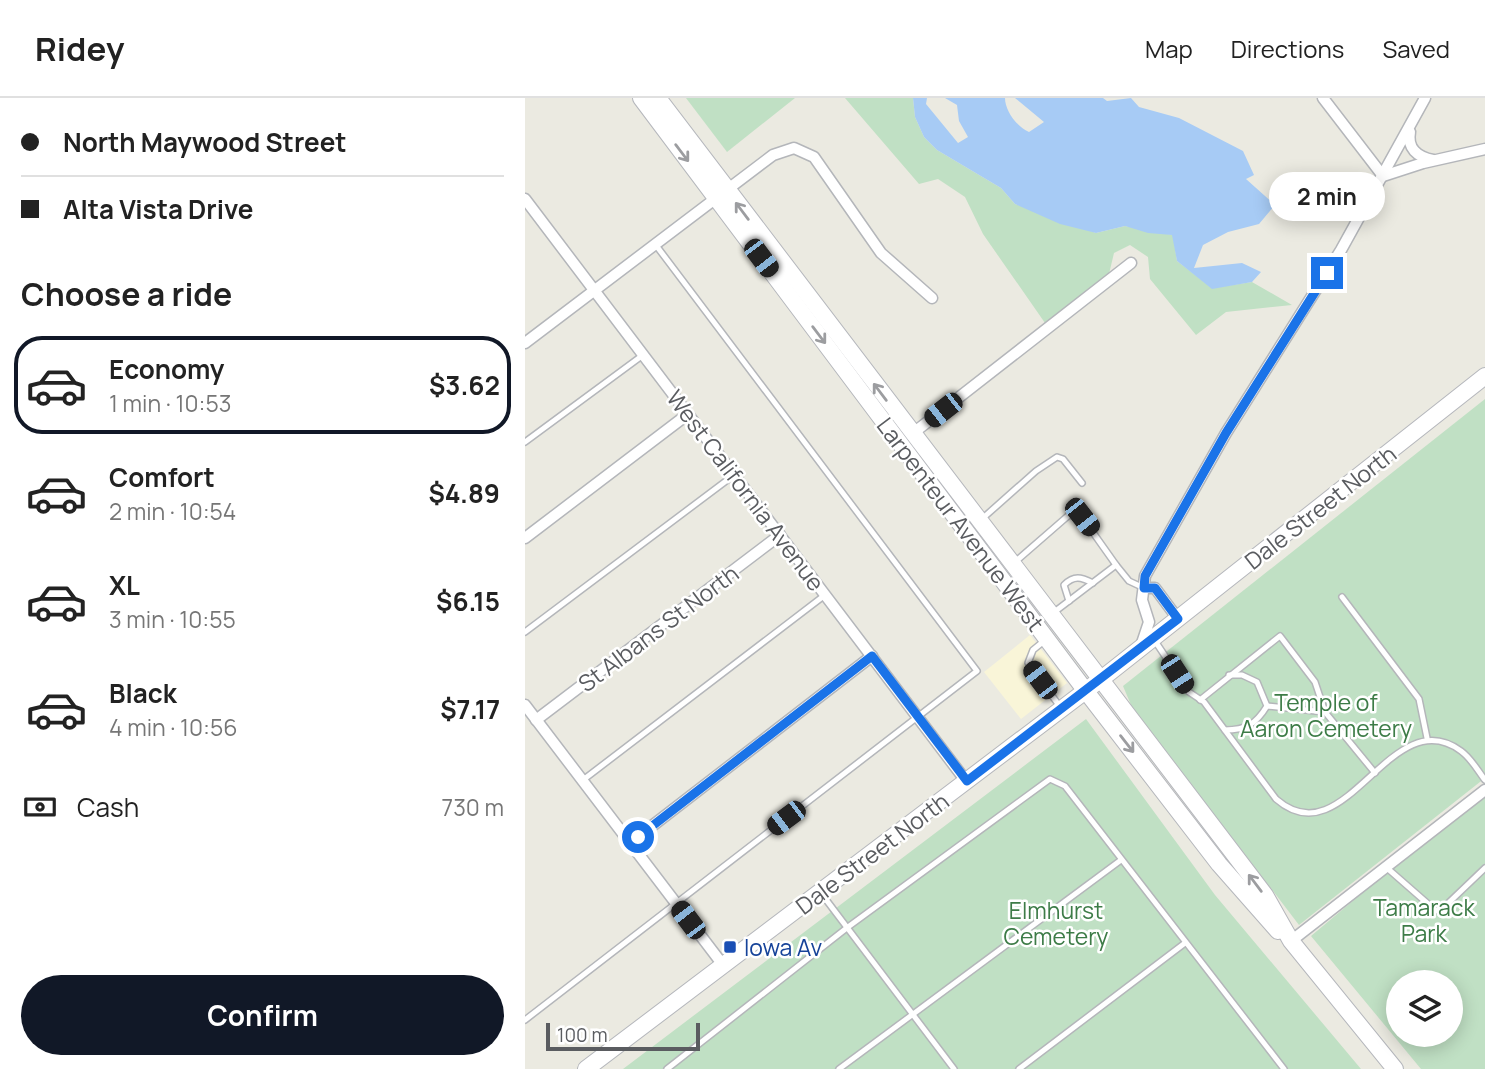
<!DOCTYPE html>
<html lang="en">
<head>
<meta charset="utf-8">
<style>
	:root { --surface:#fff; --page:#f2f2f2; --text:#222; --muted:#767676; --line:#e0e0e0; --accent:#111827 }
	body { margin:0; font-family:Manrope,sans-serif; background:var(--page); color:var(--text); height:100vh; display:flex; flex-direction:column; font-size:26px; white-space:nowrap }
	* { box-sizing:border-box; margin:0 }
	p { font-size:23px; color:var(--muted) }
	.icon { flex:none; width:38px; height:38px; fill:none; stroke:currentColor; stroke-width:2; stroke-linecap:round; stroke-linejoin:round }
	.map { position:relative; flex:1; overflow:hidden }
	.details { display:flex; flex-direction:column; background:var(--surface); width:525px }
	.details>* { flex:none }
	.guide { display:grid; align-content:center; height:154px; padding:0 21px; background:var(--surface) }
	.controls { position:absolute; left:861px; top:872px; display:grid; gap:14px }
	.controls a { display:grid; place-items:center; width:77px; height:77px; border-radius:50%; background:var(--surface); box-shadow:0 4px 18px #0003; font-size:35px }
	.scale { position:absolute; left:21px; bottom:18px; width:154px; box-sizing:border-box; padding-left:7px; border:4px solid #5a5c60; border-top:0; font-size:19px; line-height:24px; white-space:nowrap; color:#5a5c60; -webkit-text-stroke:5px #fff; paint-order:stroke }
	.end { position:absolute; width:32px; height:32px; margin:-16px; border:9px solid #1a73e8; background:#fff; box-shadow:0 0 0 4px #fff }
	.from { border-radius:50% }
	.bubble { position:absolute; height:49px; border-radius:24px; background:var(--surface); box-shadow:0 4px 18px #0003; font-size:23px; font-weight:700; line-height:49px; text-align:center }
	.car { position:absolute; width:21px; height:42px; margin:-21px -10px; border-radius:9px; box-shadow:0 0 5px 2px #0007; background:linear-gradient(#222 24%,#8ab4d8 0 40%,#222 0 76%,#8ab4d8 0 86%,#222 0) }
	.guide b { display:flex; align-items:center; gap:24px; height:66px; font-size:26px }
	.guide b+b { border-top:2px solid var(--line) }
	.guide i { width:18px; height:18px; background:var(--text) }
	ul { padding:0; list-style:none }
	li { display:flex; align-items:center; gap:21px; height:98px; margin:0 14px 10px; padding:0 7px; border:4px solid transparent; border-radius:28px }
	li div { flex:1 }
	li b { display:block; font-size:26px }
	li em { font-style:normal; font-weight:700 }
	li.active { border-color:var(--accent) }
	li>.icon { width:63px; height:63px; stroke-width:1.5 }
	h2 { padding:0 21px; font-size:32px; line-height:84px }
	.pay { display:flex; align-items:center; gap:18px; height:77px; padding:0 21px; font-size:26px }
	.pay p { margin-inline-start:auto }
	.primary-button { display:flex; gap:14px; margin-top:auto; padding:14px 21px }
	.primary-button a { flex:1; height:80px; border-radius:42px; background:var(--accent); color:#fff; font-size:28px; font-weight:700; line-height:80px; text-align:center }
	header { display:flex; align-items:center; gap:42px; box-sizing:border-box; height:98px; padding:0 35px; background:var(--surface); border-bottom:2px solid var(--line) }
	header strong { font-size:33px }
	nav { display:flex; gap:38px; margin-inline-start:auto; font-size:24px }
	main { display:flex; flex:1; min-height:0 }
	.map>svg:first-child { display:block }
</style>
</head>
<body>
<header>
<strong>Ridey</strong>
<nav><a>Map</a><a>Directions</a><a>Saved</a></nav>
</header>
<main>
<section class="details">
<div class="guide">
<b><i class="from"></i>North Maywood Street</b>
<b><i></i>Alta Vista Drive</b>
</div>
<h2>Choose a ride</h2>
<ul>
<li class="active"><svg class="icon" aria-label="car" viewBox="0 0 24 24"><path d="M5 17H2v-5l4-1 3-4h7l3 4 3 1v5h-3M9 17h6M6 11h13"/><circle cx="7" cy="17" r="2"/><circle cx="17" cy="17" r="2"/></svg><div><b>Economy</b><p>1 min · 10:53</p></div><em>$3.62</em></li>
<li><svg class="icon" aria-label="car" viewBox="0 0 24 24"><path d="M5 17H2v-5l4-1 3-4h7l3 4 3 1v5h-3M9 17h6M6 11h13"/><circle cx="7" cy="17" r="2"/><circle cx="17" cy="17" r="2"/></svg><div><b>Comfort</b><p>2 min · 10:54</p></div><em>$4.89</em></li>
<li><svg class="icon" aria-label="car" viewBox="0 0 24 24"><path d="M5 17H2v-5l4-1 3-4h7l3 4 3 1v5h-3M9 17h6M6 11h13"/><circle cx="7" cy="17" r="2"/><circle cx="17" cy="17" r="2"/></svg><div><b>XL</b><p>3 min · 10:55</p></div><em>$6.15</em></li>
<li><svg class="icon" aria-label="car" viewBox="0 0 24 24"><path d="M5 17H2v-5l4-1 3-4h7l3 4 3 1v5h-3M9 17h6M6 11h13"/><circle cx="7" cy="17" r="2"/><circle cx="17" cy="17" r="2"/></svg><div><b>Black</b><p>4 min · 10:56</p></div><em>$7.17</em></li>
</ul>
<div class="pay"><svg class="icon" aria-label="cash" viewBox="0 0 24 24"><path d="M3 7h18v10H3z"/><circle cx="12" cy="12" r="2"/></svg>Cash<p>730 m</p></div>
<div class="primary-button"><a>Confirm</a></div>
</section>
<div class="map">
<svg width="960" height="971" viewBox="0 0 960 971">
	<rect width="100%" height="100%" fill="#ebeae1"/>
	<polygon fill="#f9f5d8" points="505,537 542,585 496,621 459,574"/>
	<g fill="#c0e0c4" fill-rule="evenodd">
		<polygon points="161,0 270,0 202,54"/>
		<polygon points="320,0 388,0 390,19 399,39 412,52 476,90 490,106 571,135 600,128 648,137 652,163 687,190 727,184 767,207 701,214 671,237 625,181 623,159 605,147 589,155 584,176 520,225 458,136 440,99 413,81 394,86"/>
		<polygon points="960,301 960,680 774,827 606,607 598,588"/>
		<polygon points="561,621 690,797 836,971 98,971"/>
		<path d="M 960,692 L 960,971 L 896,971 L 786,838 ZM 873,884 L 926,884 L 926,936 L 873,936 Z"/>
	</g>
	<path fill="#a7cbf5" d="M 388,0 L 402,0 L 401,6 L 433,45 L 443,39 L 434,23 L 432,7 L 420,0 L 480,0 C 480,13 492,29 504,34 L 519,24 L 490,0 L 578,0 L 582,3 L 606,0 L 614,9 L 654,20 L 718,53 L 729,77 L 721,81 L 750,107 L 734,126 L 703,134 L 678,147 L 669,170 L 717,165 L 736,174 L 727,184 L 687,191 L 652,163 L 647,137 L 623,135 L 600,128 L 571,135 L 535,126 L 490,106 L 476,90 L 412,52 L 399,39 L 390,19 Z"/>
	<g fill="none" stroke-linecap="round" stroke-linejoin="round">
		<g stroke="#b4b6ba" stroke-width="8">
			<g id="service">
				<polyline points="0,344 118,257"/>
				<polyline points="458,420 511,373 532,359 538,361 557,385"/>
				<polyline points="490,464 544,417 557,419 591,467"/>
				<polyline points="817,499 894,601 902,640"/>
				<path d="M 544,503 L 539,487 C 549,477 556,479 568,485"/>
				<polyline points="528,515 591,467 604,483 619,490"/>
				<polyline points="0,534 209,377"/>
				<polyline points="519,543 508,552 503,565 536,610"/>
				<path d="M 630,543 L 664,594 L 679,604 L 751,701 C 821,762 865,601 936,653 C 946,660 953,673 960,682"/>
				<polyline points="675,602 755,538 790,584 800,614 850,675"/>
				<polyline points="742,608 800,614"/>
				<path d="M 700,632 C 721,632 731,626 742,608 L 732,584 L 717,577 L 704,577"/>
				<polyline points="58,682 300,497"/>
				<polyline points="862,770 910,812 915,813 960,770"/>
				<polyline points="296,795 429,971"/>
				<polyline points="0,922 452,573 130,146"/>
				<polyline points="142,971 323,829 525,681 540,688 759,971"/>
				<polyline points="314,971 596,762"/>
				<polyline points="494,971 660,845"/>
			</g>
		</g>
		<g stroke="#b4b6ba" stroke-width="13">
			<g id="minor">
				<polyline points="798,0 858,78 898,65 960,51"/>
				<path d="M 885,34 C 882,50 892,59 908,62"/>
				<polyline points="0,101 441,683"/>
				<polyline points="0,245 248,57 269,50 289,59 356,155 407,200"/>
				<polyline points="387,336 606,165"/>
				<polyline points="0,440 163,316"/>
				<polyline points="619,490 630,490 653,521"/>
				<polyline points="616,548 624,524 617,502 620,478 701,335 816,152 900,0"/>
				<polyline points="0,607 198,867"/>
				<polyline points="11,622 255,437"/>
				<polyline points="105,745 347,558"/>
				<polyline points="766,843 960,692"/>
			</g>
		</g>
		<g stroke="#b5b7bc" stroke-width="18">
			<g id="secondary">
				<polyline points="116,0 560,592 694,766 753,833"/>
				<polyline points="133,0 740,797 766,843 870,971"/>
				<polyline points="61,971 584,575 960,278"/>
			</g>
		</g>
		<use href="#service" stroke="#fff" stroke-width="5"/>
		<use href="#minor" stroke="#fff" stroke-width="10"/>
		<use href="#secondary" stroke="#fff" stroke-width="16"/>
	</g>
	<defs><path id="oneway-shaft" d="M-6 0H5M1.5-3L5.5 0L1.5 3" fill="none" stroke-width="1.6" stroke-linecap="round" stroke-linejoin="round" transform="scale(1.75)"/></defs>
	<g stroke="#9c9da0">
		<use href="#oneway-shaft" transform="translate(157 55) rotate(53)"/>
		<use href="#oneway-shaft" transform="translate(217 113) rotate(-127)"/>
		<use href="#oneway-shaft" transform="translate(294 237) rotate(53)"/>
		<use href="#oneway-shaft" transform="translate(355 294) rotate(-127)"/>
		<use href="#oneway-shaft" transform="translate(602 646) rotate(52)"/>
		<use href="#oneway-shaft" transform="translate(730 785) rotate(-127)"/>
	</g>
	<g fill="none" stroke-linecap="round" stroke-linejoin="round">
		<polyline stroke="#1a73e8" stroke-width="9" points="113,739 347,558 442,683 653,521 630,490 619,490 620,478 701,335 802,175"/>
	</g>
	<rect fill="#1a4fb4" stroke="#fff" stroke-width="2.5" x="198" y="842" width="14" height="14" rx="3.5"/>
	<g text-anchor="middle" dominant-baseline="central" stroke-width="5" stroke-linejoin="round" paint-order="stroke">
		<g font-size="23" fill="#5a5c60" stroke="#fff">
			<text transform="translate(221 392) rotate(53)">West California Avenue</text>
			<text transform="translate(795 409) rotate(-38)">Dale Street North</text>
			<text transform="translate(436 426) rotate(53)">Larpenteur Avenue West</text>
			<text transform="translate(133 530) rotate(-37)">St Albans St North</text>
			<text transform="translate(347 755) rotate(-37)">Dale Street North</text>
		</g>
		<g font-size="23" fill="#3d7c47" stroke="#fff">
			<text x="801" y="604">Temple of<tspan x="801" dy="26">Aaron Cemetery</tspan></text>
			<text x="899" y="809">Tamarack<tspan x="899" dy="26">Park</tspan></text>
			<text x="531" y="812">Elmhurst<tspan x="531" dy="26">Cemetery</tspan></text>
		</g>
		<g font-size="23" fill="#164399" stroke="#fff" text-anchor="start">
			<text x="219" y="849">Iowa Av</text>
		</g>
	</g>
</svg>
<div class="controls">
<a><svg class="icon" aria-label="layers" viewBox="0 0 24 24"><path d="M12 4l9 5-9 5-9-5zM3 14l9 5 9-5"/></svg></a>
</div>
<div class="scale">100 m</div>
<i class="end from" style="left:113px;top:739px"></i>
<i class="end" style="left:802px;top:175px"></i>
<div class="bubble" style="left:744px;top:74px;width:116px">2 min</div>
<i class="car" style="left:236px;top:160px;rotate:143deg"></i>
<i class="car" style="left:418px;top:312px;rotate:232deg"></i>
<i class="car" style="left:557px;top:419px;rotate:142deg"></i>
<i class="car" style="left:652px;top:576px;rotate:147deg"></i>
<i class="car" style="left:515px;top:582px;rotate:323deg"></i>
<i class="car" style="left:261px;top:720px;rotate:233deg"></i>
<i class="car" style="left:163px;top:822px;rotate:323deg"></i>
</div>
</main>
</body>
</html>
